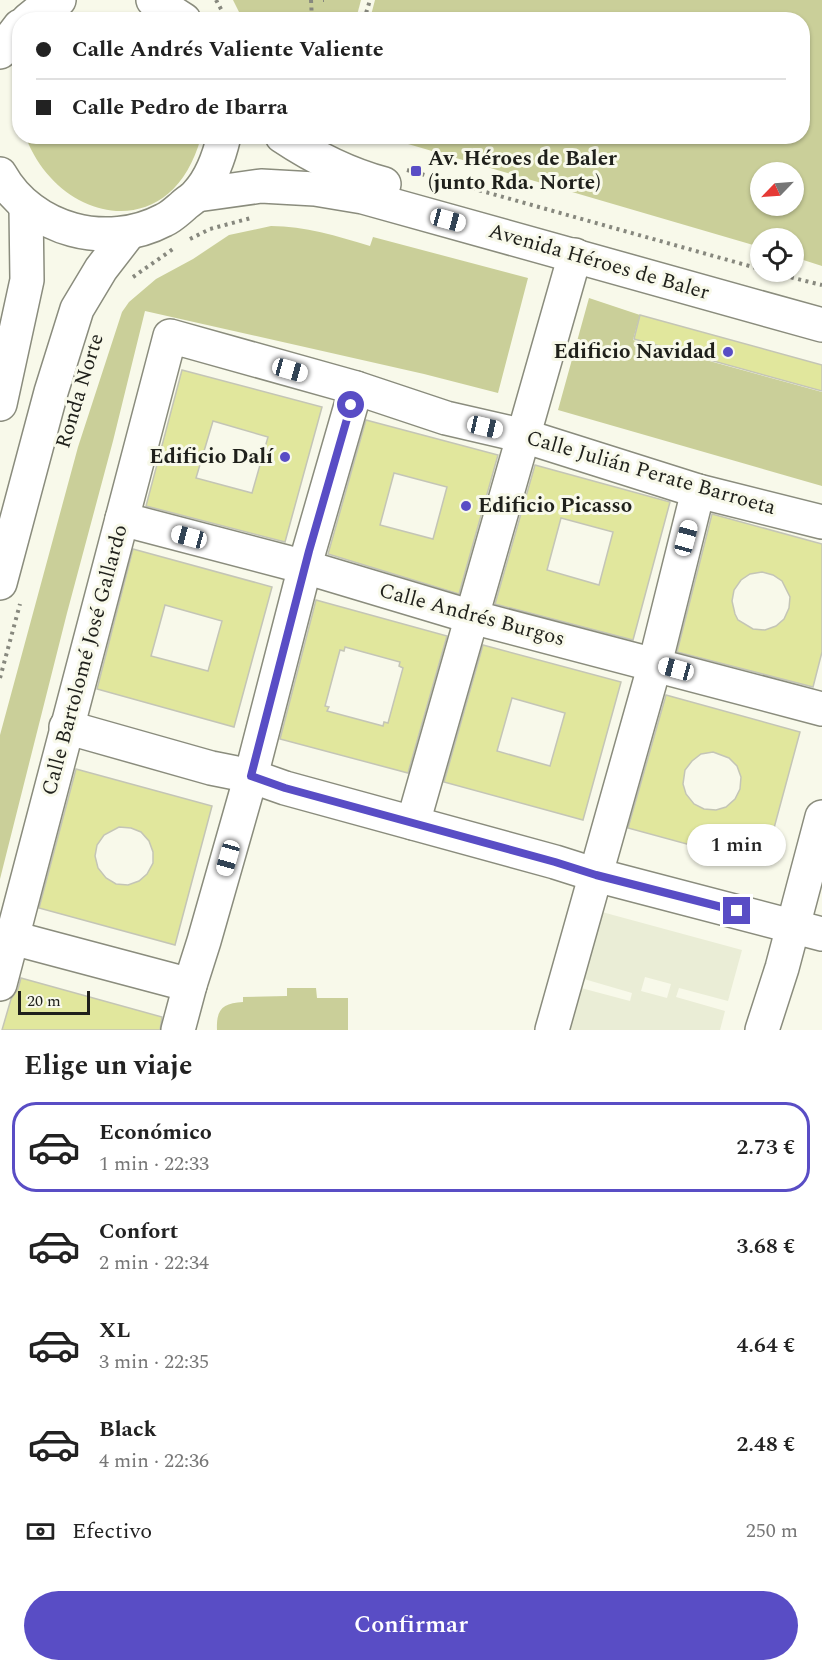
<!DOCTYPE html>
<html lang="es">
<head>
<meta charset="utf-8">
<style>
	:root { --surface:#fff; --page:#f6f6f6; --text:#222; --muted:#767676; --line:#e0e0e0; --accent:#594dc5 }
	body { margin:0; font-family:Spectral,serif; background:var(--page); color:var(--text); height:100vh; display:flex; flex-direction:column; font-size:22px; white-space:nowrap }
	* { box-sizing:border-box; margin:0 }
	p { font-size:20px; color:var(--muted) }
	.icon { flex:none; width:33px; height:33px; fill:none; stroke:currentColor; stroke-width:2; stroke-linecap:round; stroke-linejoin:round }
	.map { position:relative; height:1030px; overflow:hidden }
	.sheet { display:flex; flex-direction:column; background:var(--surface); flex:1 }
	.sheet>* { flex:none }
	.top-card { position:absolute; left:12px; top:12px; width:798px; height:132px; border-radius:24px; box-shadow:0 2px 4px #0004; display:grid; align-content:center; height:132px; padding:0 24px; background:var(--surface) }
	.needle { width:39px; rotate:245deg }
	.tools { position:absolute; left:750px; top:162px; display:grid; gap:12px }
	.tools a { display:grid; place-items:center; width:54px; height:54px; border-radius:50%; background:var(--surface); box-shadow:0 2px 4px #0004; font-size:30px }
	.scale { position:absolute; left:18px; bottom:15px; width:72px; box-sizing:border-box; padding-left:6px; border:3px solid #1f201b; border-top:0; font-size:16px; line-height:21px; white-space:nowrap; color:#1f201b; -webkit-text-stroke:4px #f8f9ea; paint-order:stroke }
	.end { position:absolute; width:27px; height:27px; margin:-14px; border:8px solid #594dc5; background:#fff; box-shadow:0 0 0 3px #fff }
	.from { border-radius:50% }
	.bubble { position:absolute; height:42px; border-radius:21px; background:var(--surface); box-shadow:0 2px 4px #0004; font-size:20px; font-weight:600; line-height:42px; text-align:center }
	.car { position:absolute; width:18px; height:36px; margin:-18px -9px; border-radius:8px; box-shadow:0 0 4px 2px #0007; background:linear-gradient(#fff 24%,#345 0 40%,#fff 0 76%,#345 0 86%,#fff 0) }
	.top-card b { display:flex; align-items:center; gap:21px; height:57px; font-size:22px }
	.top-card b+b { border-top:2px solid var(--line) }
	.top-card i { width:15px; height:15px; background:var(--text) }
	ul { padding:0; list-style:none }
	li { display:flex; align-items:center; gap:18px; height:90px; margin:0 12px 9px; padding:0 12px; border:3px solid transparent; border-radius:24px }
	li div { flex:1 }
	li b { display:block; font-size:22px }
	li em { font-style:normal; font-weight:600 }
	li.on { border-color:var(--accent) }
	li>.icon { width:54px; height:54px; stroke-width:1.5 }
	h2 { padding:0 24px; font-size:27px; line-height:72px }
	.pay { display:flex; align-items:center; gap:15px; height:66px; padding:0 24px; font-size:22px }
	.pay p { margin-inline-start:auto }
	.primary-button { display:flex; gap:12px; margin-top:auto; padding:12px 24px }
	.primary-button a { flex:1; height:69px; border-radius:36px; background:var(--accent); color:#fff; font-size:24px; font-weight:600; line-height:69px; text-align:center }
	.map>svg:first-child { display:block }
</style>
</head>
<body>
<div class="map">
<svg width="822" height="1030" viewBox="0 0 822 1030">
	<rect width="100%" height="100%" fill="#f8f9ea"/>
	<path fill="#eaedd6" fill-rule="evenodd" d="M 602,912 L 742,950 L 728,1001 L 679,988 L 676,997 L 725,1011 L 720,1030 L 570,1030 L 581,988 L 630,1001 L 632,993 L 584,979 ZM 645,977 L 671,984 L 667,998 L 641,991 Z"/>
	<g fill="#cacf99" fill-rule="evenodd">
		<polygon points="233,0 361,0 356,19 243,20"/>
		<path d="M 375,0 L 822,0 L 822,266 L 794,257 L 794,238 L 760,238 L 760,247 L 384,137 L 802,136 L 802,20 L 370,19 ZM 760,172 L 794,172 L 794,206 L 760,206 Z"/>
		<path d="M 19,68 L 20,136 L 201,137 C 164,274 0,203 19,68 Z"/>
		<path d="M 271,226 C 305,226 337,236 370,246 L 373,237 L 528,278 L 498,393 L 424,374 L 145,311 L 113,441 L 67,613 L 0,879 L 0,735 L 78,447 L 122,312 L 129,302 L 156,279 L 193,259 L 229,235 Z"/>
		<polygon points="589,298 640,315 633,340 822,392 822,486 558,410"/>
		<path d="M 287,988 L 316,988 L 317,998 L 348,998 L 348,1030 L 217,1030 C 216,1009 223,1003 243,1002 L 243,997 L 287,996 Z"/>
	</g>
	<g fill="#e1e79d" stroke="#c4c5b6" stroke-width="1.5" fill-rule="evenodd">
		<polygon points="640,315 822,365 822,391 634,339"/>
		<path d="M 182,370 L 322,407 L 285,542 L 146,506 ZM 213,421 L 268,437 L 252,493 L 196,478 Z"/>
		<path d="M 366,420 L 498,455 L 459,594 L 328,554 ZM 394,473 L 447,487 L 433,539 L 380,525 Z"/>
		<path d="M 535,465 L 670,502 L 633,640 L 495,604 ZM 561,518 L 613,532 L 599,585 L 547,570 Z"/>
		<path d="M 712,514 L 822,544 L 822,652 L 813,687 L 677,652 ZM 762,572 L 773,575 L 782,581 L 790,597 L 789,608 L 784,619 L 776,626 L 765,630 L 753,629 L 738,620 L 735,614 L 732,601 L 734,590 L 741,580 L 750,574 Z"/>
		<path d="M 133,549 L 272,587 L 234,727 L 97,689 ZM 165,605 L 222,621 L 208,671 L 151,656 Z"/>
		<path d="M 316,600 L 447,636 L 408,773 L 280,739 ZM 345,647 L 400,662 L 399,666 L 403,668 L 388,723 L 384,722 L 383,726 L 327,711 L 329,707 L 325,706 L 340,650 L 344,651 Z"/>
		<path d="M 483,645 L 621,682 L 583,820 L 444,782 ZM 512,698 L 565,713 L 550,766 L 497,751 Z"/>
		<path d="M 666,695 L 800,732 L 764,865 L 628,828 ZM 713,752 L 729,758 L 737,766 L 741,777 L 740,789 L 735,799 L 726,807 L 716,810 L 704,809 L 694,804 L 686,794 L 683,784 L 685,770 L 692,761 L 701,754 Z"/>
		<path d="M 76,769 L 212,806 L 175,945 L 39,908 ZM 119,827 L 131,828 L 141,832 L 149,841 L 153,852 L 153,863 L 147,874 L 139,881 L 128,885 L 116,884 L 106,878 L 98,868 L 95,856 L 97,845 L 104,835 Z"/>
		<polygon points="21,978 162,1017 160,1030 2,1030 11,999 18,989"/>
	</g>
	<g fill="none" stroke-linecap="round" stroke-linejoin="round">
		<g stroke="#8a8c7d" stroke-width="36">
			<g id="minor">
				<polyline points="122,519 305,567 472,617 822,709"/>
				<polyline points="66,727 211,768 251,776 285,788 555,862 596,875 822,934"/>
				<polyline points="413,823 575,255"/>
				<polyline points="13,938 190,985"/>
				<polyline points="0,984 170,336 356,388 446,418 524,436 698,491 822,522"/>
				<polyline points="178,1030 190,985 204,941 251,776 309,551 356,388"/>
				<polyline points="552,1030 655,664 698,491"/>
			</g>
		</g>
		<g stroke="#8a8c7d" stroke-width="36">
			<g id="major">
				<path d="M 282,136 C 315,158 347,174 384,184"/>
				<polyline points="197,195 261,186 315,189 363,197 822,325"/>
				<polyline points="762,1030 782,968 822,817"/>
			</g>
		</g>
		<g stroke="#8a8c7d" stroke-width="36">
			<g id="highway">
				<polyline points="153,0 184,20"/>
				<polyline points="28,20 49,3 59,0"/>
				<polyline points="0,52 20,26"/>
				<path d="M 0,174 C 32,231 107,250 164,220 C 171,217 177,211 183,206 C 187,202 193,199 197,194 C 212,178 219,157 224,136"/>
				<polyline points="0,404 27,280 26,207"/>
				<polyline points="0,583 51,392 77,309 101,269 128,234"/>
			</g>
		</g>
		<g stroke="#87887e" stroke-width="4" stroke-dasharray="3 4.5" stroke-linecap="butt">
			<polyline points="216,0 227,20"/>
			<polyline points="311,0 312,20"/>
			<polyline points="323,0 324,0"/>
			<polyline points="364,20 370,0"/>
			<polyline points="407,170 760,269"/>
			<polyline points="190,239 210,229 251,218"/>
			<polyline points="769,272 822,285"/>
			<polyline points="133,277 173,249"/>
			<polyline points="0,678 20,604"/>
		</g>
		<use href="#minor" stroke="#fff" stroke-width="33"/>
		<use href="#major" stroke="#fff" stroke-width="33"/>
		<use href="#highway" stroke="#fff" stroke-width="33"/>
	</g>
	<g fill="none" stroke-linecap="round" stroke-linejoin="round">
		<polyline stroke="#594dc5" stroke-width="8" points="351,405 309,551 251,776 285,788 555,862 596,875 737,911"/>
	</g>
	<g fill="#594dc5" stroke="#f8f9ea" stroke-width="2">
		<rect x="410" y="165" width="12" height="12" rx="3"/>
		<circle cx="728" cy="352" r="6"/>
		<circle cx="285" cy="457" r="6"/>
		<circle cx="466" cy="506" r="6"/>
	</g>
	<g text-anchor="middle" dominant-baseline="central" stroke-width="6" stroke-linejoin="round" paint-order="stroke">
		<g font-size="21" font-weight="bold" fill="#1f201b" stroke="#f8f9ea" text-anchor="start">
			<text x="428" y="159">Av. Héroes de Baler<tspan x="428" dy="24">(junto Rda. Norte)</tspan></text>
			<text x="716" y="352" text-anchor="end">Edificio Navidad</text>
			<text x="273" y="457" text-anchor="end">Edificio Dalí</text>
			<text x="478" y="506">Edificio Picasso</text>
		</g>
		<g font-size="21" fill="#1f201b" stroke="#f8f9ea">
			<text transform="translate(599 262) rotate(16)">Avenida Héroes de Baler</text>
			<text transform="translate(80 391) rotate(-73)">Ronda Norte</text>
			<text transform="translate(651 473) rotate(16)">Calle Julián Perate Barroeta</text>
			<text transform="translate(472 615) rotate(15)">Calle Andrés Burgos</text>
			<text transform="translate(85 660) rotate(-75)">Calle Bartolomé José Gallardo</text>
		</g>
	</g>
</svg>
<div class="tools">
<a><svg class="needle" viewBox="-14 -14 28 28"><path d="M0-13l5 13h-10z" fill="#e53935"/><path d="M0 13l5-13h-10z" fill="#767676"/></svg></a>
<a><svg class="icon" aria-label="locate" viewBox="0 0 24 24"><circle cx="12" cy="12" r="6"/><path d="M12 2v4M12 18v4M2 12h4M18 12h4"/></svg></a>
</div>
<div class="scale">20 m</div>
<i class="end from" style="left:351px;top:405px"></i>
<i class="end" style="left:737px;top:911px"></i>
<div class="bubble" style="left:687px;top:824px;width:99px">1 min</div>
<i class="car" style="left:448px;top:220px;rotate:105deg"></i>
<i class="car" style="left:290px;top:370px;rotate:106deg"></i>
<i class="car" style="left:485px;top:427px;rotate:103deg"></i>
<i class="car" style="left:189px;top:537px;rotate:285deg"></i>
<i class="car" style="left:686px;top:538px;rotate:15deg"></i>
<i class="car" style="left:676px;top:669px;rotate:285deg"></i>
<i class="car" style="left:228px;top:858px;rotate:196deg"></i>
<div class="top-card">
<b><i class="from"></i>Calle Andrés Valiente Valiente</b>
<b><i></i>Calle Pedro de Ibarra</b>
</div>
</div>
<section class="sheet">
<h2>Elige un viaje</h2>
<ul>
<li class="on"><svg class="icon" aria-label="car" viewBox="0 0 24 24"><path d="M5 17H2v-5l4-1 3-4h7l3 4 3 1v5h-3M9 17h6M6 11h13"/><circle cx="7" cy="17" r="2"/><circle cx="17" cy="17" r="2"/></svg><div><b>Económico</b><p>1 min · 22:33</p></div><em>2.73 €</em></li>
<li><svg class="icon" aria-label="car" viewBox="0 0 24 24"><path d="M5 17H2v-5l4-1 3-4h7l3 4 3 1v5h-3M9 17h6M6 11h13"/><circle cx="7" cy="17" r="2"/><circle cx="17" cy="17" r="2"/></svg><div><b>Confort</b><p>2 min · 22:34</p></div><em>3.68 €</em></li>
<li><svg class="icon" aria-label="car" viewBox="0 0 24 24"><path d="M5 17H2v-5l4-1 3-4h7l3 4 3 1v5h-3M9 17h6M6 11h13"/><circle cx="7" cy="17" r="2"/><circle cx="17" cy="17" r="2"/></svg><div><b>XL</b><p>3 min · 22:35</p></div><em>4.64 €</em></li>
<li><svg class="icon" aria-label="car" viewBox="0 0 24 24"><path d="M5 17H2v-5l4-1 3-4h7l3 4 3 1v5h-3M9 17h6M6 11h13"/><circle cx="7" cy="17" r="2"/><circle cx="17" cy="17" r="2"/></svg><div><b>Black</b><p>4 min · 22:36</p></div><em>2.48 €</em></li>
</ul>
<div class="pay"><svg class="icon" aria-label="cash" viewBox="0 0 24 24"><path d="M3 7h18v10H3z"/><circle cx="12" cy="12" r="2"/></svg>Efectivo<p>250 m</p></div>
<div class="primary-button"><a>Confirmar</a></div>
</section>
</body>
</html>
